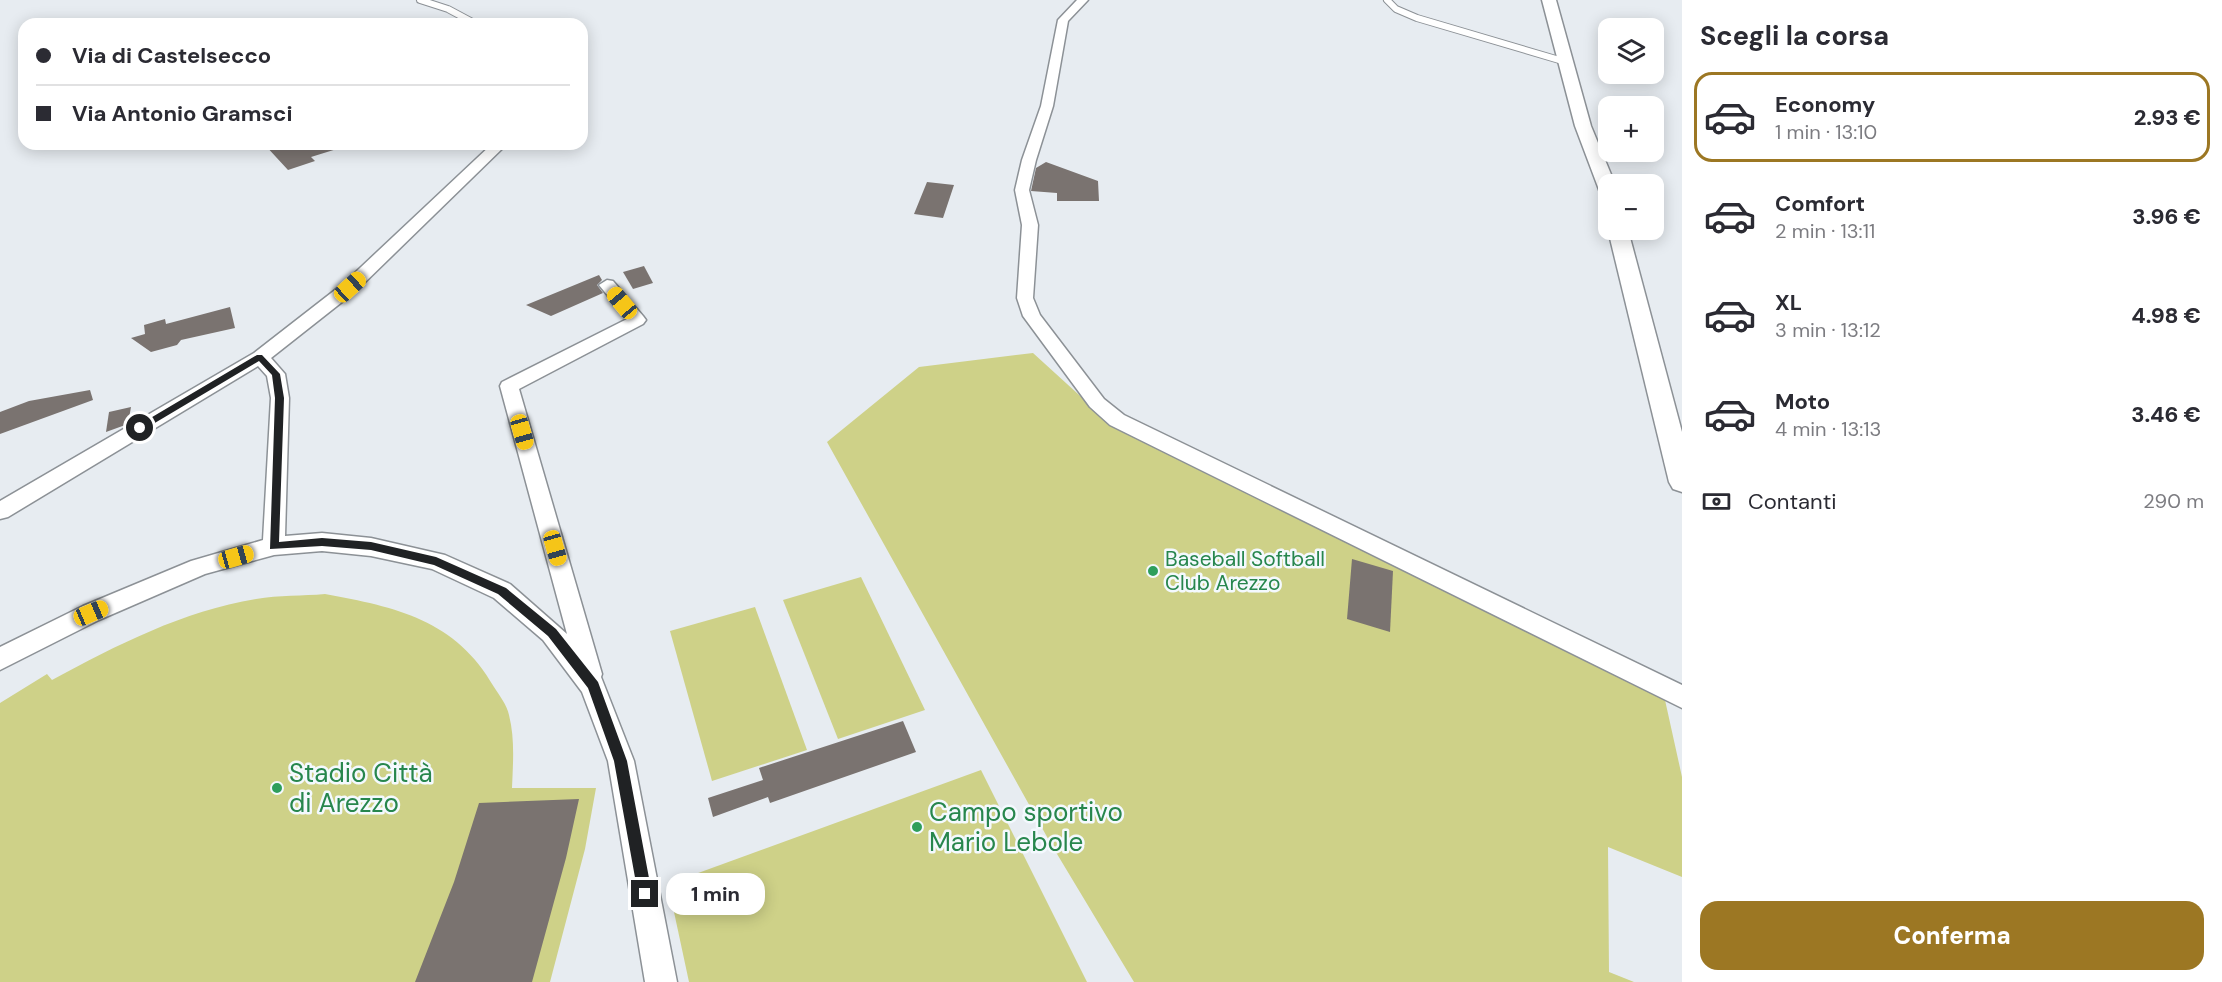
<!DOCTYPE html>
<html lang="it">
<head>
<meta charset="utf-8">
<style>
	:root { --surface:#fff; --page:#f7f7f7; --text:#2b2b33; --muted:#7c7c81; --line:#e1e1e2; --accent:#9c7723 }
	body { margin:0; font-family:"DM Sans",sans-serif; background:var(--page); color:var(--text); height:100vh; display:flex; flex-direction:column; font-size:22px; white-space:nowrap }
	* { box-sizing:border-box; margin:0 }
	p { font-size:20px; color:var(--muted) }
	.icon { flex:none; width:33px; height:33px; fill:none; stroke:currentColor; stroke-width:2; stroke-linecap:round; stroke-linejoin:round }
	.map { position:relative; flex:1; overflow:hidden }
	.panel { display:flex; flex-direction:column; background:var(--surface); width:540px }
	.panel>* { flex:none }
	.top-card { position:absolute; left:18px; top:18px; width:570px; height:132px; border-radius:18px; box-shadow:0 3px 15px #0003; display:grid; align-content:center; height:132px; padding:0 18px; background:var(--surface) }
	.buttons { position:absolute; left:1598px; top:18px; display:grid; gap:12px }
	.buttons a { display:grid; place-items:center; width:66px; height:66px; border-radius:12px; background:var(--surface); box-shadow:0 3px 15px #0003; font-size:30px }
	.end { position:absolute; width:27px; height:27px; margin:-14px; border:8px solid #202224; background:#fff; box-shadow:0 0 0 3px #fff }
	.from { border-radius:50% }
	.bubble { position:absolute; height:42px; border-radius:18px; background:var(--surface); box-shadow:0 3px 15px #0003; font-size:20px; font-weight:800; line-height:42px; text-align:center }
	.car { position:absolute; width:18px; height:36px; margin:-18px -9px; border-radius:8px; box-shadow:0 0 4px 2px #0007; background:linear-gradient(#f5c518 24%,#345 0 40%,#f5c518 0 76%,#345 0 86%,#f5c518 0) }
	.top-card b { display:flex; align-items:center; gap:21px; height:57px; font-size:22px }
	.top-card b+b { border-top:2px solid var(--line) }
	.top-card i { width:15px; height:15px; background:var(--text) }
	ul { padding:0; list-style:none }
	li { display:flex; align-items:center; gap:18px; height:90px; margin:0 12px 9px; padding:0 6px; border:3px solid transparent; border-radius:18px }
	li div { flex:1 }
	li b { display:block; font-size:22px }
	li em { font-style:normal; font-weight:800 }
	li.current { border-color:var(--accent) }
	li>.icon { width:54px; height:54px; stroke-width:1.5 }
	h2 { padding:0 18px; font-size:27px; line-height:72px }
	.pay { display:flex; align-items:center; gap:15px; height:66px; padding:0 18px; font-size:22px }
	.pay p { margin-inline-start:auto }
	.cta { display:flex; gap:12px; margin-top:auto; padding:12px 18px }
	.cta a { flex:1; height:69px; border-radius:18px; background:var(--accent); color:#fff; font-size:24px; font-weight:800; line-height:69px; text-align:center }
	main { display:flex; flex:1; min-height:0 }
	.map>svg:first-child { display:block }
</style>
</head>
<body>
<main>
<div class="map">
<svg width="1682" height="982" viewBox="0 0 1682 982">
	<rect width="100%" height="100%" fill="#e7ecf1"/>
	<g fill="#ced188">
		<polygon points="1033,353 1100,414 1665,700 1682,777 1682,877 1608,847 1609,972 1634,982 1134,982 1051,844 827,442 919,367"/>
		<polygon points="861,577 925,710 838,739 783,600"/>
		<path d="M 325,594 C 396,607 456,620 494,687 C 499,695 507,705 509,715 C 515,739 513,763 512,788 L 596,788 L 585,849 L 550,982 L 0,982 L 0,703 L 47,674 L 52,680 C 117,645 183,611 256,599 C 279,595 303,596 325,594 Z"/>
		<polygon points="755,607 807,750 712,781 670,631"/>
		<polygon points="981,770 1087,982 689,982 668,884"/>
	</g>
	<g fill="#7a7370">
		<polygon points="264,144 339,144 340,148 311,157 315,161 288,170"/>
		<polygon points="1046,162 1098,181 1099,201 1057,201 1057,193 1031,191 1036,168"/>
		<polygon points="927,182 954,185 943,218 914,214"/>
		<polygon points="644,266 653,283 633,289 623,272"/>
		<polygon points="599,275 602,280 597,285 603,293 551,316 526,305"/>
		<polygon points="230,307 235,328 181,340 177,345 151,352 131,338 145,334 144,325 165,319 166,324"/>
		<polygon points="90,390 93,400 0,434 0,412 29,401"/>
		<polygon points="131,407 128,424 106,432 109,412"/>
		<polygon points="1352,559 1393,571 1390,632 1347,619"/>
		<polygon points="903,721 916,752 770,803 768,797 713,817 708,798 763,780 759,768"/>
		<polygon points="579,799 566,858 532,982 415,982 454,882 479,803"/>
	</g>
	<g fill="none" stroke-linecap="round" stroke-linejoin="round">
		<g stroke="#8c9196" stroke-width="8">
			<g id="service">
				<polyline points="420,0 448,9 476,24"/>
				<polyline points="1387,0 1396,9 1417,18 1566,62"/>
			</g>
		</g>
		<g stroke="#8c9196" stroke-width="3">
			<g id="minor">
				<polygon points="1077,0 1088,0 1068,21 1053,106 1036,160 1029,190 1038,225 1033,298 1040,315 1104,399 1124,415 1682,685 1682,708 1110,425 1090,407 1023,316 1017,298 1022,225 1015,190 1022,160 1041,106 1058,20"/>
				<polygon points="492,144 507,144 356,291 271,358 285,374 289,398 285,536 322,533 371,538 445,555 510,584 567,634 500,386 502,382 627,319 599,285 607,280 613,281 643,316 646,320 643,324 519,389 602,674 601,677 634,761 677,982 645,982 608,761 582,692 543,640 494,598 432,569 371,556 322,551 274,555 205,574 99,620 0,670 0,647 83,606 191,561 263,540 271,398 267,376 258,366 8,517 0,519 0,501 254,353 344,283"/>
			</g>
		</g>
		<g stroke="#8c9196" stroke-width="3">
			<g id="tertiary">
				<polygon points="1542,0 1556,0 1591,126 1615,184 1608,184 1608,197 1601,195 1575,126"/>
				<polygon points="1608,230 1628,230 1682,432 1682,492 1673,489 1669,482"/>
			</g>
		</g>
		<use href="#service" stroke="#fff" stroke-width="6"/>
		<use href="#minor" fill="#fff" fill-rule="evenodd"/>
		<use href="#tertiary" fill="#fff" fill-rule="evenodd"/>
	</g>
	<polygon fill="#202224" points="257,355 262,355 280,374 284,398 279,542 322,538 371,542 436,557 506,588 556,629 598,682 627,761 652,894 650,898 645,900 640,898 638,894 614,761 588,688 548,636 498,594 434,565 371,550 322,546 270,549 275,398 272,375 259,361 143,430 137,430 137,426"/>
	<g fill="#2e9e5b" stroke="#f4f9fe" stroke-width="2">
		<circle cx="1153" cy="571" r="6"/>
		<circle cx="277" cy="788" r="6"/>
		<circle cx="917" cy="827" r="6"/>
	</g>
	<g text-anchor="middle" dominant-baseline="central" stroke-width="5" stroke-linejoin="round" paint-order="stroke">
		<g font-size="21" fill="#27864d" stroke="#f4f9fe" text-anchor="start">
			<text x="1165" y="559">Baseball Softball<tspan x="1165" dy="24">Club Arezzo</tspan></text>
		</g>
		<g font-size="26" fill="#27864d" stroke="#f4f9fe" text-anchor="start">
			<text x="289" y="773">Stadio Città<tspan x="289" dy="30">di Arezzo</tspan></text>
			<text x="929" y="812">Campo sportivo<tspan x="929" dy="30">Mario Lebole</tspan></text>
		</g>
	</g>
</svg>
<div class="buttons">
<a><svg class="icon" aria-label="layers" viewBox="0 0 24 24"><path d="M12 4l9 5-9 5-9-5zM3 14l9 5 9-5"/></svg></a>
<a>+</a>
<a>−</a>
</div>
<i class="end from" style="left:140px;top:428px"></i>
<i class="end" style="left:645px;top:894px"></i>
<div class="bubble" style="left:666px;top:873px;width:99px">1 min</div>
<i class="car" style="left:350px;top:287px;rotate:48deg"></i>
<i class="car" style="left:622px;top:303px;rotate:320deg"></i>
<i class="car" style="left:522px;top:432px;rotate:164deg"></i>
<i class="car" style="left:555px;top:548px;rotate:164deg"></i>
<i class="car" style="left:236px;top:557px;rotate:74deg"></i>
<i class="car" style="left:91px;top:613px;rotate:67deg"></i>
<div class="top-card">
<b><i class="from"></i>Via di Castelsecco</b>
<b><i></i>Via Antonio Gramsci</b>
</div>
</div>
<section class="panel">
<h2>Scegli la corsa</h2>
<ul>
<li class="current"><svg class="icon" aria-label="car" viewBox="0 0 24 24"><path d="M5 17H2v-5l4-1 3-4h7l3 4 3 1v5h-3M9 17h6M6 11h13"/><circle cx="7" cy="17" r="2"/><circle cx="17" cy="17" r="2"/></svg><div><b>Economy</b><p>1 min · 13:10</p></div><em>2.93 €</em></li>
<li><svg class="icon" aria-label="car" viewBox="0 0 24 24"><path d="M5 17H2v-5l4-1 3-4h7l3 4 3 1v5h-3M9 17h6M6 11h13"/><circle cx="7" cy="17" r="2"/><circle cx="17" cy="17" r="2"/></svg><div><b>Comfort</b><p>2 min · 13:11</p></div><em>3.96 €</em></li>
<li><svg class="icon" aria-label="car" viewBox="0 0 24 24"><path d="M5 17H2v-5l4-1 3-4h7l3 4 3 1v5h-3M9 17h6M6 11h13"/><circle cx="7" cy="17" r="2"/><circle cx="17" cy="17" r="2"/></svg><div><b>XL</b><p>3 min · 13:12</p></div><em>4.98 €</em></li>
<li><svg class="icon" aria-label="car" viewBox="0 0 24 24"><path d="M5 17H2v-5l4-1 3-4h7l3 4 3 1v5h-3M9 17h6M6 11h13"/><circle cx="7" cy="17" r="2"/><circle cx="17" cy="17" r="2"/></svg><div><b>Moto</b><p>4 min · 13:13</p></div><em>3.46 €</em></li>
</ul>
<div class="pay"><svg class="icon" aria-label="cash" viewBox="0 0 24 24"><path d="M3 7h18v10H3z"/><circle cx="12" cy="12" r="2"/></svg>Contanti<p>290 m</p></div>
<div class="cta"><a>Conferma</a></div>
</section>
</main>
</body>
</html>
